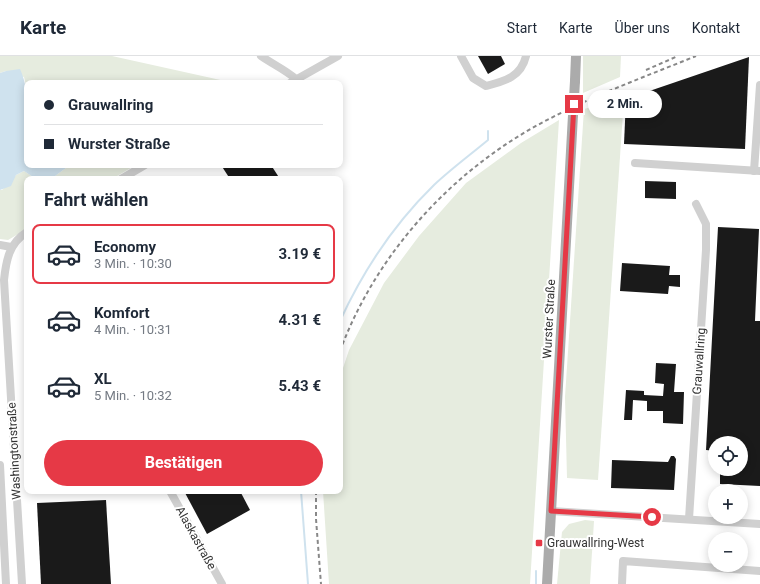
<!DOCTYPE html>
<html lang="de">
<head>
<meta charset="utf-8">
<style>
	:root { --surface:#fff; --page:#f2f2f3; --text:#1f2937; --muted:#747a83; --line:#e0e1e3; --accent:#e63946 }
	body { margin:0; font-family:Roboto,sans-serif; background:var(--page); color:var(--text); height:100vh; display:flex; flex-direction:column; font-size:15px; white-space:nowrap }
	* { box-sizing:border-box; margin:0 }
	p { font-size:13px; color:var(--muted) }
	.icon { flex:none; width:22px; height:22px; fill:none; stroke:currentColor; stroke-width:2; stroke-linecap:round; stroke-linejoin:round }
	.map { position:relative; flex:1; overflow:hidden }
	.side { position:absolute; left:24px; top:120px; width:319px; height:318px; display:flex; flex-direction:column; background:var(--surface); border-radius:8px; box-shadow:0 2px 10px #0003 }
	.side>* { flex:none }
	.hud { position:absolute; left:24px; top:24px; width:319px; height:88px; border-radius:8px; box-shadow:0 2px 10px #0003; display:grid; align-content:center; height:88px; padding:0 20px; background:var(--surface) }
	.fabs { position:absolute; left:708px; top:380px; display:grid; gap:8px }
	.fabs a { display:grid; place-items:center; width:40px; height:40px; border-radius:50%; background:var(--surface); box-shadow:0 2px 10px #0003; font-size:20px }
	.end { position:absolute; width:18px; height:18px; margin:-9px; border:5px solid #e63946; background:#fff; box-shadow:0 0 0 2px #fff }
	.from { border-radius:50% }
	.bubble { position:absolute; height:28px; border-radius:14px; background:var(--surface); box-shadow:0 2px 10px #0003; font-size:13px; font-weight:700; line-height:28px; text-align:center }
	.hud b { display:flex; align-items:center; gap:14px; height:38px; font-size:15px }
	.hud b+b { border-top:1px solid var(--line) }
	.hud i { width:10px; height:10px; background:var(--text) }
	ul { padding:0; list-style:none }
	li { display:flex; align-items:center; gap:12px; height:60px; margin:0 8px 6px; padding:0 12px; border:2px solid transparent; border-radius:8px }
	li div { flex:1 }
	li b { display:block; font-size:15px }
	li em { font-style:normal; font-weight:700 }
	li.active { border-color:var(--accent) }
	li>.icon { width:36px; height:36px; stroke-width:1.5 }
	h2 { padding:0 20px; font-size:18px; line-height:48px }
	.action { display:flex; gap:8px; margin-top:auto; padding:8px 20px }
	.action a { flex:1; height:46px; border-radius:24px; background:var(--accent); color:#fff; font-size:16px; font-weight:700; line-height:46px; text-align:center }
	header { display:flex; align-items:center; gap:24px; box-sizing:border-box; height:56px; padding:0 20px; background:var(--surface); border-bottom:1px solid var(--line) }
	header strong { font-size:19px }
	nav { display:flex; gap:22px; margin-inline-start:auto; font-size:14px }
	.map>svg:first-child { display:block }
</style>
</head>
<body>
<header>
<strong>Karte</strong>
<nav><a>Start</a><a>Karte</a><a>Über uns</a><a>Kontakt</a></nav>
</header>
<div class="map">
<svg width="760" height="528" viewBox="0 0 760 528">
	<rect width="100%" height="100%" fill="#fff"/>
	<g fill="#e6ecdf">
		<polygon points="0,0 112,0 234,27 27,27 27,34 24,21 6,15 0,17"/>
		<polygon points="583,0 621,0 620,21 583,37"/>
		<polygon points="624,42 598,424 567,422 565,341 584,53"/>
		<polygon points="559,64 530,528 329,528 323,435 340,435 340,321 349,294 384,227 419,180 466,127 521,87"/>
		<polygon points="70,109 136,109 112,123 51,123"/>
		<polygon points="24,115 36,123 27,123 27,173 8,184 0,183 0,134 2,134 16,119"/>
		<polygon points="585,464 594,465 590,528 557,528 562,476 569,468"/>
	</g>
	<path fill="#cfe2ee" d="M 20,13 C 32,38 27,81 27,109 L 70,109 L 51,123 L 36,123 L 24,115 L 16,119 L 11,130 L 0,134 L 0,17 L 6,15 Z"/>
	<g fill="none" stroke-linecap="round" stroke-linejoin="round">
		<g stroke="#cfe2ee" stroke-width="2">
			<path d="M 340,265 C 363,215 394,168 434,129 C 451,113 470,99 488,84 L 488,75"/>
			<polyline points="301,435 308,528"/>
			<polyline points="536,528 536,515"/>
		</g>
	</g>
	<g fill="#1a1a1a">
		<polygon points="478,0 501,0 505,8 488,18"/>
		<polygon points="749,1 745,93 624,88 626,43"/>
		<polygon points="221,109 271,109 280,123 230,123"/>
		<polygon points="645,125 676,126 676,143 645,142"/>
		<polygon points="718,171 759,173 755,265 760,265 760,430 720,428 720,417 716,413 741,413 741,387 715,387 715,395 706,394"/>
		<polygon points="622,207 670,210 669,219 680,219 680,231 669,230 668,238 620,235"/>
		<polygon points="656,307 676,308 674,336 684,336 683,368 663,367 663,355 647,355 647,345 633,344 632,364 624,364 626,334 644,335 644,339 663,340 664,328 655,327"/>
		<polygon points="671,400 674,400 676,403 674,434 611,432 612,404 668,406"/>
		<polygon points="184,435 240,435 250,454 207,478"/>
		<polygon points="106,444 111,528 41,528 37,447"/>
	</g>
	<g fill="none" stroke-linecap="round" stroke-linejoin="round">
		<g stroke="#d0d0d0" stroke-width="8">
			<path d="M 261,0 C 274,9 284,13 296,23"/>
			<path d="M 461,0 L 473,22 L 486,30 C 505,25 521,21 526,0"/>
			<polyline points="290,27 338,0"/>
			<polyline points="635,107 760,115"/>
			<polyline points="754,115 760,29"/>
			<polyline points="121,123 145,109"/>
			<polyline points="0,189 11,191"/>
			<polyline points="0,409 6,528"/>
			<polyline points="170,435 222,528"/>
			<polyline points="551,455 760,468"/>
			<polyline points="689,463 706,194 706,168 696,148"/>
			<path d="M 22,528 L 4,224 C 6,205 9,187 27,176"/>
			<polyline points="622,528 623,505 760,515"/>
		</g>
		<g stroke="#ababab" stroke-width="10">
			<polyline points="575,25 576,0"/>
			<polyline points="547,528 573,59"/>
		</g>
		<g stroke="#888" stroke-width="2" stroke-dasharray="4 3" stroke-linecap="butt">
			<polyline points="646,14 678,0"/>
			<path d="M 340,295 C 377,195 456,110 551,62 C 597,38 647,20 696,0"/>
			<polyline points="316,435 316,463 321,528"/>
		</g>
		<polyline stroke="#ababab" stroke-width="10" points="573,59 575,25"/>
	</g>
	<g fill="none" stroke-linecap="round" stroke-linejoin="round">
		<polyline stroke="#e63946" stroke-width="5" points="574,48 551,455 652,461"/>
	</g>
	<rect fill="#e63946" stroke="#fff" stroke-width="1.5" x="535" y="483" width="8" height="8" rx="2"/>
	<g text-anchor="middle" dominant-baseline="central" stroke-width="4" stroke-linejoin="round" paint-order="stroke">
		<g font-size="12" fill="#333" stroke="#fff">
			<text transform="translate(549 263) rotate(-87)">Wurster Straße</text>
			<text transform="translate(699 305) rotate(-86)">Grauwallring</text>
			<text transform="translate(14 395) rotate(-93)">Washingtonstraße</text>
			<text transform="translate(196 482) rotate(61)">Alaskastraße</text>
		</g>
		<g font-size="12" fill="#333" stroke="#fff" text-anchor="start">
			<text x="547" y="487">Grauwallring-West</text>
		</g>
	</g>
</svg>
<div class="fabs">
<a><svg class="icon" aria-label="locate" viewBox="0 0 24 24"><circle cx="12" cy="12" r="6"/><path d="M12 2v4M12 18v4M2 12h4M18 12h4"/></svg></a>
<a>+</a>
<a>−</a>
</div>
<i class="end from" style="left:652px;top:461px"></i>
<i class="end" style="left:574px;top:48px"></i>
<div class="bubble" style="left:588px;top:34px;width:74px">2 Min.</div>
<div class="hud">
<b><i class="from"></i>Grauwallring</b>
<b><i></i>Wurster Straße</b>
</div>
<section class="side">
<h2>Fahrt wählen</h2>
<ul>
<li class="active"><svg class="icon" aria-label="car" viewBox="0 0 24 24"><path d="M5 17H2v-5l4-1 3-4h7l3 4 3 1v5h-3M9 17h6M6 11h13"/><circle cx="7" cy="17" r="2"/><circle cx="17" cy="17" r="2"/></svg><div><b>Economy</b><p>3 Min. · 10:30</p></div><em>3.19 €</em></li>
<li><svg class="icon" aria-label="car" viewBox="0 0 24 24"><path d="M5 17H2v-5l4-1 3-4h7l3 4 3 1v5h-3M9 17h6M6 11h13"/><circle cx="7" cy="17" r="2"/><circle cx="17" cy="17" r="2"/></svg><div><b>Komfort</b><p>4 Min. · 10:31</p></div><em>4.31 €</em></li>
<li><svg class="icon" aria-label="car" viewBox="0 0 24 24"><path d="M5 17H2v-5l4-1 3-4h7l3 4 3 1v5h-3M9 17h6M6 11h13"/><circle cx="7" cy="17" r="2"/><circle cx="17" cy="17" r="2"/></svg><div><b>XL</b><p>5 Min. · 10:32</p></div><em>5.43 €</em></li>
</ul>
<div class="action"><a>Bestätigen</a></div>
</section>
</div>
</body>
</html>
